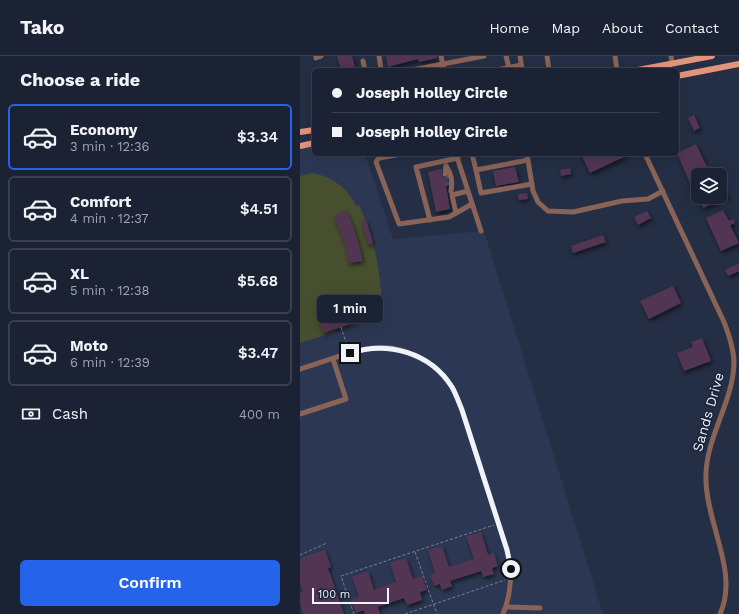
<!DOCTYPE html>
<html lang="en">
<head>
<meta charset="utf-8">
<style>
	:root { --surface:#1b2233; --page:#282f3f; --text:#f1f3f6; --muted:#a0a4ac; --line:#393f4e; --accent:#2563eb }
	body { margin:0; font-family:"Work Sans",sans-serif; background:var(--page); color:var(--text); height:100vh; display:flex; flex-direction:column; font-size:15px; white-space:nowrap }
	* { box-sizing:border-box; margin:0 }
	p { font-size:13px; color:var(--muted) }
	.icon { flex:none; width:22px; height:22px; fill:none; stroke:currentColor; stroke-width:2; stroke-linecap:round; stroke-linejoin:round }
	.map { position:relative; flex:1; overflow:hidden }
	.side { display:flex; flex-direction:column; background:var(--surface); width:300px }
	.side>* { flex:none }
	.top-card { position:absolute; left:12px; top:12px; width:367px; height:88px; border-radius:6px; box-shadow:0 4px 16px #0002,0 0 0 1px var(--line); display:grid; align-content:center; height:88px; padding:0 20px; background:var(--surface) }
	.controls { position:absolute; left:391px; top:112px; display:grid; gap:8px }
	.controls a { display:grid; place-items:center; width:36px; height:36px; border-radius:6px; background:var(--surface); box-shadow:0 4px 16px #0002,0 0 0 1px var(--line); font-size:20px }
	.scale { position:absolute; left:12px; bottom:10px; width:77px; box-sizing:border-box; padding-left:4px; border:2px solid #eff3fc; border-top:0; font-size:11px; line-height:14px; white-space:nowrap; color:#eff3fc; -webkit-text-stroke:3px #1a2439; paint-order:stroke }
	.end { position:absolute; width:18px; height:18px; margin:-9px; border:5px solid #eff3fc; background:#111; box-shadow:0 0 0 2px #111 }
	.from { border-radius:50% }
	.bubble { position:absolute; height:28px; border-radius:6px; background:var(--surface); box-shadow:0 4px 16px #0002,0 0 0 1px var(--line); font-size:13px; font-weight:600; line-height:28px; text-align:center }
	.top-card b { display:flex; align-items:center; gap:14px; height:38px; font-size:15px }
	.top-card b+b { border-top:1px solid var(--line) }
	.top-card i { width:10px; height:10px; background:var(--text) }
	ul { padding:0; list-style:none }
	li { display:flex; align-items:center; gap:12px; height:66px; margin:0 8px 6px; padding:0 12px; border:2px solid var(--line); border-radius:6px }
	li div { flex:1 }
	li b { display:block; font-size:15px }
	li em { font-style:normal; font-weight:600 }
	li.selected { border-color:var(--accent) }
	li>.icon { width:36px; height:36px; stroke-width:1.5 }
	h2 { padding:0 20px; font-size:18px; line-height:48px }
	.pay { display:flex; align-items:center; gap:10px; height:44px; padding:0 20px; font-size:15px }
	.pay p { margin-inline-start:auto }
	.button { display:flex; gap:8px; margin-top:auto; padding:8px 20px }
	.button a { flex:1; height:46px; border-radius:6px; background:var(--accent); color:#fff; font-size:16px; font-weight:600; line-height:46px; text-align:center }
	header { display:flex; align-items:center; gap:24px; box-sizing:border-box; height:56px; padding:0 20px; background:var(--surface); border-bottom:1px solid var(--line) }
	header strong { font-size:19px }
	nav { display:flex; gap:22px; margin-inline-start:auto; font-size:14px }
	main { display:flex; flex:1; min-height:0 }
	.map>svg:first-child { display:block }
</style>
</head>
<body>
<header>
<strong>Tako</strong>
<nav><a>Home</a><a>Map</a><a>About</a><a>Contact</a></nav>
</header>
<main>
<section class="side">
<h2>Choose a ride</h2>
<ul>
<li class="selected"><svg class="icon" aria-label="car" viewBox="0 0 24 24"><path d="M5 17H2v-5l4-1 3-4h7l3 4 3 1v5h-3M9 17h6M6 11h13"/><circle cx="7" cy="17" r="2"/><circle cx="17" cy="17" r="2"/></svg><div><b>Economy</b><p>3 min · 12:36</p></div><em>$3.34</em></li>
<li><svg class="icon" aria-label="car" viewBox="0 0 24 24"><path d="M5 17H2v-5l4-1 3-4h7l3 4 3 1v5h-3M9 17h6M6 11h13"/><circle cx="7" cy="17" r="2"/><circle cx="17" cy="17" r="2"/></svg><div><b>Comfort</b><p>4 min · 12:37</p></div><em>$4.51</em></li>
<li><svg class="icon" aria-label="car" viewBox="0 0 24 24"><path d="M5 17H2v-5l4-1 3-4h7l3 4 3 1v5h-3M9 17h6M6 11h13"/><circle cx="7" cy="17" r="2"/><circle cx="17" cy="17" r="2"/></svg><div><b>XL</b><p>5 min · 12:38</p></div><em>$5.68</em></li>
<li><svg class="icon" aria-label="car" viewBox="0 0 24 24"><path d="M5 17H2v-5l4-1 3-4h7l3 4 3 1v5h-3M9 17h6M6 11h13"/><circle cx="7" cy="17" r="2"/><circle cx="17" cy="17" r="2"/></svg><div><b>Moto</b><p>6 min · 12:39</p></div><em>$3.47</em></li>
</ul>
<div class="pay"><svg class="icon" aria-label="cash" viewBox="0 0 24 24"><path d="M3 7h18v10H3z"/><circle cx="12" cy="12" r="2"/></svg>Cash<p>400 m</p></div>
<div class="button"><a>Confirm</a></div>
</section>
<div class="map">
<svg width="439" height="558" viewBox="0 0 439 558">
	<defs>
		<filter id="shadow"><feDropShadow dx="1.5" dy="2.5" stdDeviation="2" flood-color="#0009"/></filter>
	</defs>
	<rect width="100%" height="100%" fill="#242e44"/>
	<polygon fill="#2c3853" points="14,89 14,98 65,98 93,183 184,175 303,558 0,558 0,92"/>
	<path fill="#474f2e" d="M 12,117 C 30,120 49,132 56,150 L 59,149 C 76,186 82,222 82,263 L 75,263 L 50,271 L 49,269 L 34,274 L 35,276 L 0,287 L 0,120 Z"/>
	<g fill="#513652" filter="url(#shadow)">
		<polygon points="37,0 52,0 55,11 41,14"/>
		<polygon points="86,0 137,0 137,2 119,6 118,3 88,11"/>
		<polygon points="394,59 400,72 394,75 388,62"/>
		<polygon points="396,88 407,111 410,110 414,119 398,119 398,129 392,132 377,97"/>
		<polygon points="281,98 330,98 290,117"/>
		<polygon points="215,111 219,126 196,130 193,115"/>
		<polygon points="270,112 271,118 261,120 260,114"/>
		<polygon points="142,113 142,120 147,123 148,130 146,130 150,153 136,156 128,116"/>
		<polygon points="420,123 428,141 403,152 397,141 420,141"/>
		<polygon points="227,137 228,143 219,144 218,138"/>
		<polygon points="46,154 55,175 63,205 49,207 45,188 34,160"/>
		<polygon points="423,154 429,165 433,163 435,167 430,169 439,187 421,195 406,162"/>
		<polygon points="347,155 351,162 338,169 334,161"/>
		<polygon points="66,163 73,187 68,189 61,165"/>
		<polygon points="303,179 306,186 273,197 271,190"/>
		<polygon points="439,207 439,215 428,220 425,214"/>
		<polygon points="373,230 381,247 349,263 340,245"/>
		<polygon points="55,252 59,265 23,277 19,264"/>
		<polygon points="402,282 411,305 384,315 377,297 393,291 391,286"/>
		<polygon points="181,476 188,499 194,497 198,510 192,512 194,518 183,521 181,515 150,525 152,530 142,534 140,528 134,530 130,519 135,517 128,494 142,490 149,511 174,503 166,480"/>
		<polygon points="25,494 31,511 28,512 44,558 3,558 0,548 0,537 3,536 0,528 0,502"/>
		<polygon points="106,502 113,523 122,520 127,534 120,536 122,544 107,549 104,542 78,551 80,558 65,558 64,554 56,557 51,544 59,541 52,521 68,515 74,534 96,526 90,507"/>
	</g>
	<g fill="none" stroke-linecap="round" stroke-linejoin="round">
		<polyline stroke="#424c60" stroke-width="5" stroke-dasharray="5 2.5" stroke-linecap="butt" points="147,118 150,129"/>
		<g stroke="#798091" stroke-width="1" stroke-dasharray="3 2" stroke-linecap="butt">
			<polyline points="41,271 48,292"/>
			<polyline points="115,496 137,558"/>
			<polyline points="0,499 27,487"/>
			<polyline points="54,558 41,520 194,469"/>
			<polyline points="105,558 205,524"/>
		</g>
		<g stroke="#896356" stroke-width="5">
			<polyline points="16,0 16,2 21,0"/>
			<polyline points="79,0 81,14"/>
			<polyline points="141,0 144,14"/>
			<polyline points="206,0 209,12"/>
			<polyline points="220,0 222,14"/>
			<polyline points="247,0 249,14"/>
			<polyline points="315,0 317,14"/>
			<polyline points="371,0 372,7"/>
			<polyline points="63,5 65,14"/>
			<polyline points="112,14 184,0"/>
			<polyline points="197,14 221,9"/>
			<polyline points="101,98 79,102 76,106 99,168 149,161 172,148"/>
			<polyline points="156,98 181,175"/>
			<polyline points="172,98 176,114 228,104"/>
			<polyline points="227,98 233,135 238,146 248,155 273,156 322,145 348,143 363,135"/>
			<path d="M 345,98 L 424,266 C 429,279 434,293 434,307 C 433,348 404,383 406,425 C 407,469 439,517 420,558"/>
			<path d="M 146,110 C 151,117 153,126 151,135"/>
			<polyline points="176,114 181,137 232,128"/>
			<polyline points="145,118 146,110"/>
			<polyline points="156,157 152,139 168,135"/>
			<polyline points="130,164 116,111 158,102"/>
			<path d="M 0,313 C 24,306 49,295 73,292 C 103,288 136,306 152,331 C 156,338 159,347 162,354 L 207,494 C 212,517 212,536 203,558"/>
			<polyline points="0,358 46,343 33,303"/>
			<polyline points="206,551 240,552"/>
		</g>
		<g stroke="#e3957b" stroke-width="6">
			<polyline points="338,14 412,0"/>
			<polyline points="377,20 439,8"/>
			<polyline points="0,76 14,74"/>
			<polyline points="0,90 14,87"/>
		</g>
	</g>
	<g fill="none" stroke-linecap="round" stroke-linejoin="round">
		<path stroke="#eff3fc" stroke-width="5" d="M 50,297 C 87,285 130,296 152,331 C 156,338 159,347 162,354 L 207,494 L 211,513"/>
	</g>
	<g text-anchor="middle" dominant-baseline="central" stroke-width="3" stroke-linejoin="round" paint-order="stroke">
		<g font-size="14" fill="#eff3fc" stroke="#1a2439">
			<text transform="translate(408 356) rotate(-74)">Sands Drive</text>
		</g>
	</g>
</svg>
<div class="controls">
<a><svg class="icon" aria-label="layers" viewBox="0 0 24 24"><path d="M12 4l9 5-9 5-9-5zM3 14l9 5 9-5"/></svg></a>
</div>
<div class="scale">100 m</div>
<i class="end from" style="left:211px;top:513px"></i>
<i class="end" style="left:50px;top:297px"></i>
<div class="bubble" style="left:17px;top:239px;width:66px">1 min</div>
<div class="top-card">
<b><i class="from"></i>Joseph Holley Circle</b>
<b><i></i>Joseph Holley Circle</b>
</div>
</div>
</main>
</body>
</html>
